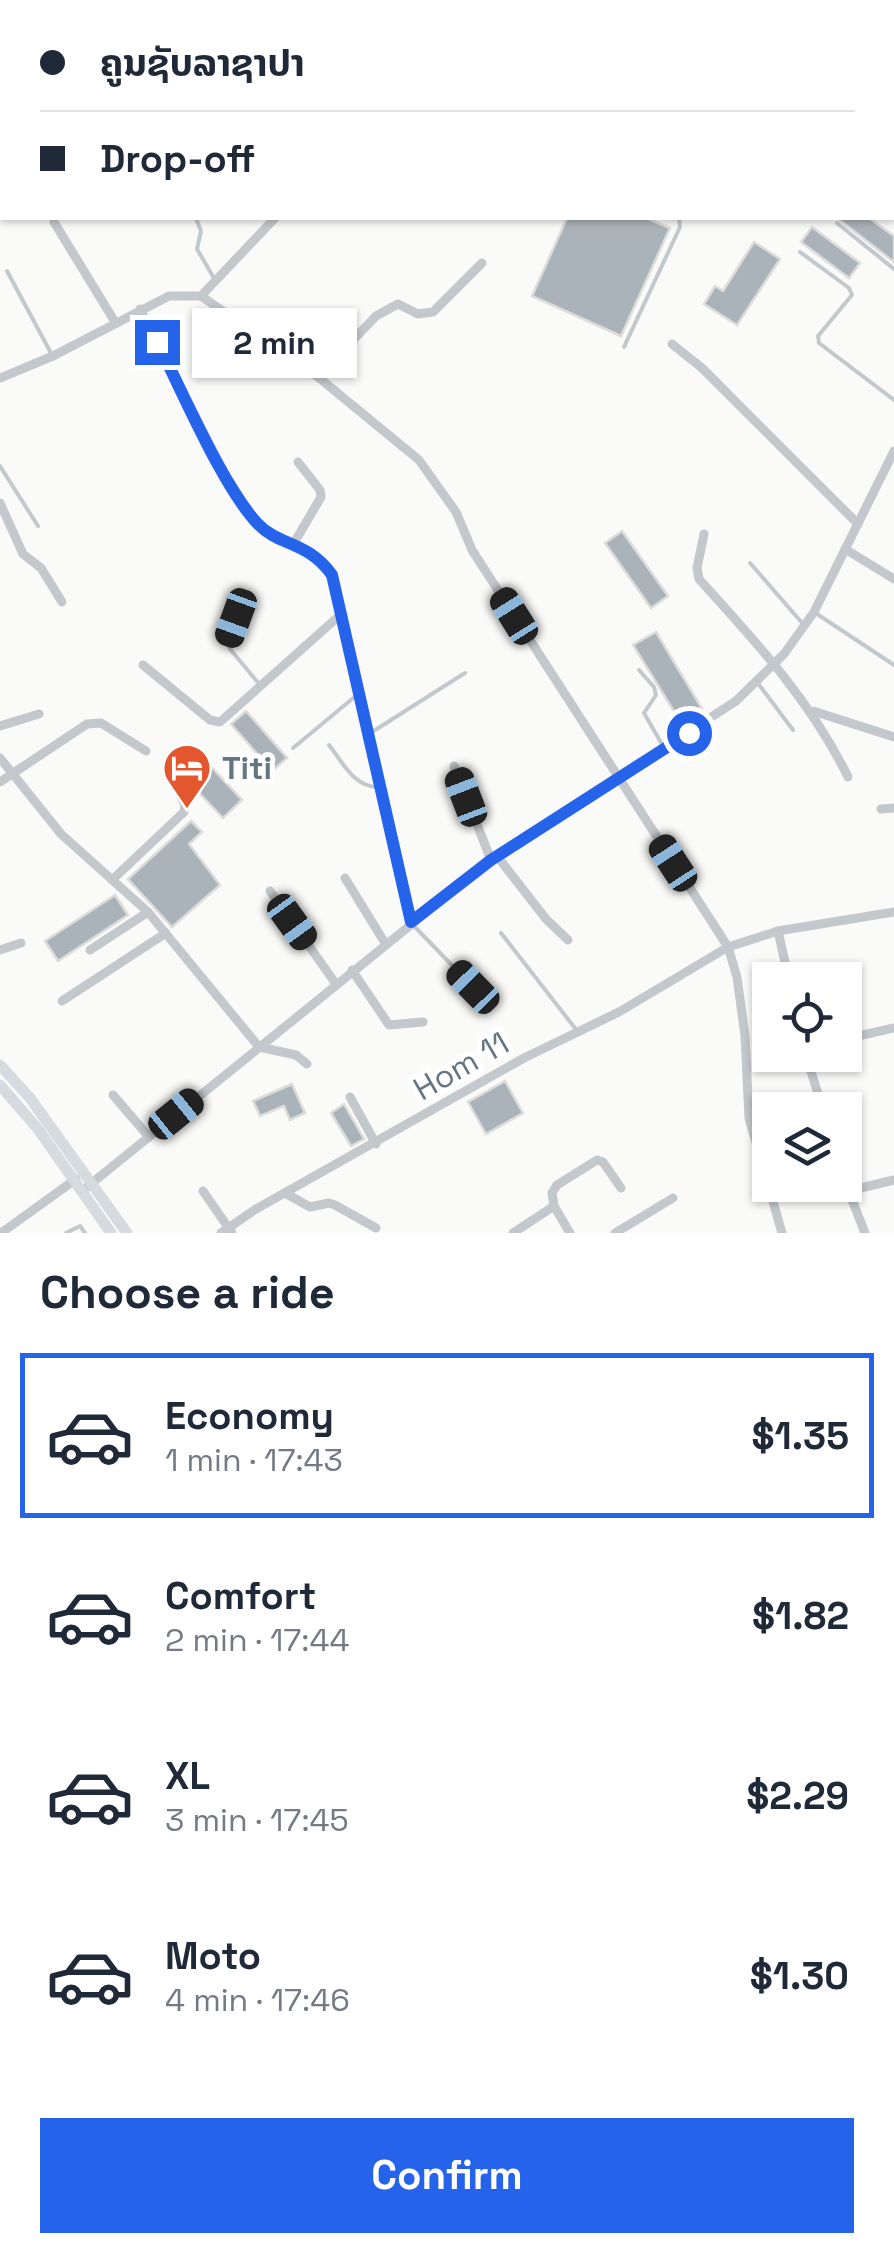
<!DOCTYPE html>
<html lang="en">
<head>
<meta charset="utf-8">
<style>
	:root { --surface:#fff; --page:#f6f6f7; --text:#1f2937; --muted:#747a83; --line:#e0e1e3; --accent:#2563eb }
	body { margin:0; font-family:"Space Grotesk","Noto Sans Lao",sans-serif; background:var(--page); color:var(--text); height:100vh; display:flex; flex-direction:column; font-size:38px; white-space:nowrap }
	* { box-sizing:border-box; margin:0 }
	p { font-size:32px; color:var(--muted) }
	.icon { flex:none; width:55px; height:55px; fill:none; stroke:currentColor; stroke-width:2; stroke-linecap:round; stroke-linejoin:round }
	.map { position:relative; height:1233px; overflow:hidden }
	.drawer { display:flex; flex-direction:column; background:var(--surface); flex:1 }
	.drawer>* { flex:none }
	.banner { position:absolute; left:0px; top:0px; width:895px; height:220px; box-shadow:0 2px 8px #0004; display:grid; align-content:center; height:220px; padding:0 40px; background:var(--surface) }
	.buttons { position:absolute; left:752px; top:962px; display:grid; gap:20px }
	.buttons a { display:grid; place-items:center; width:110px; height:110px; border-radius:0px; background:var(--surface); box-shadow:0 2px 8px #0004; font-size:50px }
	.end { position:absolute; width:45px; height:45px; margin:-22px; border:12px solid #2563eb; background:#fff; box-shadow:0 0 0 5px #fff }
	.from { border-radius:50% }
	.bubble { position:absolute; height:70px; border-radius:0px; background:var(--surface); box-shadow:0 2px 8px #0004; font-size:32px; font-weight:800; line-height:70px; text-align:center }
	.car { position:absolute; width:30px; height:60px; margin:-30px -15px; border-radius:12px; box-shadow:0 0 8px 2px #0007; background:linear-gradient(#222 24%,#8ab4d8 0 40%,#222 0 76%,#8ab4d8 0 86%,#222 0) }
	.banner b { display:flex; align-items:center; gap:35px; height:95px; font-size:38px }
	.banner b+b { border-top:2px solid var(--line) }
	.banner i { width:25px; height:25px; background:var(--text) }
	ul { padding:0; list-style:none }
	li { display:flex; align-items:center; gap:30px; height:165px; margin:0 20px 15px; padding:0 20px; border:5px solid transparent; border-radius:0px }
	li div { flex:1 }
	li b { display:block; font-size:38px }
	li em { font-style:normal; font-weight:800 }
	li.active { border-color:var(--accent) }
	li>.icon { width:90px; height:90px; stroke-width:1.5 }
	h2 { padding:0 40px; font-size:45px; line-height:120px }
	.action { display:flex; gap:20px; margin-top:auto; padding:20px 40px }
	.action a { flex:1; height:115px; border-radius:0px; background:var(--accent); color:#fff; font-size:40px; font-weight:800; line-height:115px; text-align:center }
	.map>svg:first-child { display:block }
</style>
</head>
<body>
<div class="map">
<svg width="894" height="1233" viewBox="0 0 894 1233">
	<rect width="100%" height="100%" fill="#fafaf8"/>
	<g fill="#aab3b9" stroke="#dcdcda" stroke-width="2.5">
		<polygon points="567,218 646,218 670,228 621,336 532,296"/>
		<polygon points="837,218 869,218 894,236 894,262"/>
		<polygon points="812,227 860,263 849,278 801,242"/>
		<polygon points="754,242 780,259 737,325 704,304 715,286 723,291"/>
		<polygon points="622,531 668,596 651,608 605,543"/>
		<polygon points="656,632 704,712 683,726 633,645"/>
		<polygon points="246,711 287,758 272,771 231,724"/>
		<polygon points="191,745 242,800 223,818 171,763"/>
		<polygon points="191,821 202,832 189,844 220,885 172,927 128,879"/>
		<polygon points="115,895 128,915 58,961 45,941"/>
		<polygon points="505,1081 523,1113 486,1134 468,1102"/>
		<polygon points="292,1084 305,1113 290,1120 284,1106 260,1116 253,1101"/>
		<polygon points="344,1104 364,1139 351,1146 331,1113"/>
	</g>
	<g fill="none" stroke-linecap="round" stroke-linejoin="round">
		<g stroke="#c3c8cc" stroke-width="4">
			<polyline points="78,0 79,2"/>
			<polyline points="725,2 728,0"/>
			<polyline points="892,102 894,101"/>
			<polyline points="892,140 894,142"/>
			<polyline points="196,218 201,231 197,249 215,280"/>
			<polyline points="837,223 894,269"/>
			<polyline points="800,252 849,288 852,295 818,336 819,343 894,400"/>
			<polyline points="7,271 52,355"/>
			<polyline points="624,347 680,227 679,218"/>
			<polyline points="0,466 38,526"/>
			<polyline points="750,563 803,624"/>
			<polyline points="814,612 894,665"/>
			<polyline points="236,618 227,642 230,649 260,685"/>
			<polyline points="639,670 654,687 656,695 644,713 663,746"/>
			<polyline points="757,682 793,730"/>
			<polyline points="372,732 465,673"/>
			<path d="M 329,745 C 343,763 354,787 378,787"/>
			<polyline points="293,748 357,695"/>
			<polyline points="414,926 473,987"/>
			<polyline points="501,933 578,1032"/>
			<polyline points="66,1233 80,1226 85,1233"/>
		</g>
		<g stroke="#c3c8cc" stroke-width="9">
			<polyline points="275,0 277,2"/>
			<polyline points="459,0 459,2"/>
			<polyline points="136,2 142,0"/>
			<polyline points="0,72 2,70"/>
			<polyline points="54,222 115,322"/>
			<polyline points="201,296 318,377 419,460 456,512 472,550 728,947 737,977 745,1036 749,1118 782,1233"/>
			<polyline points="140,309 225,474 255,521 274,536 313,554 332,575 411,922"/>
			<polyline points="672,344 702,368 858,524"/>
			<polyline points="318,377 376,316 398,304 418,314 433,312 482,263"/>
			<polyline points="0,378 53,356 169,296 201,296 275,218"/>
			<polyline points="0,503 23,554 41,568 62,602"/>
			<path d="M 704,534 L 697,568 L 699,579 C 756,642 811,701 848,777"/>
			<polyline points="294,543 321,497 320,490 298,462"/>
			<polyline points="845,549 894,579"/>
			<polyline points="143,665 210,720 220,722 339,616"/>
			<polyline points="813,711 894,737"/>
			<polyline points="0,726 39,714"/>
			<polyline points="0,758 61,834 148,912 259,1047 296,1055 307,1064"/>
			<polyline points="454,766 491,860"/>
			<polyline points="0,782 87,724 101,723 146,751"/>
			<polyline points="881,809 894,808"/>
			<polyline points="497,856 546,919 568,940"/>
			<polyline points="345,878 385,943"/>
			<polyline points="112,880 184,812 185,805 171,776"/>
			<polyline points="270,891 336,984"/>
			<polyline points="778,931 789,980"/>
			<polyline points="0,950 21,943"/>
			<polyline points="90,950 148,912"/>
			<polyline points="352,970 389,1025 423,1022"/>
			<polyline points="62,1001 166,933"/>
			<polyline points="845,1039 894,1028"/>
			<polyline points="806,1055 823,1110"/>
			<polyline points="113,1095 149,1137"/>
			<polyline points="350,1097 376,1144"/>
			<polyline points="845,1182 865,1233"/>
			<polyline points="87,1187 491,860 736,701 784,654 814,612 894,451"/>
			<polyline points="203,1191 232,1233"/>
			<polyline points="848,1191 894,1180"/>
			<polyline points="285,1193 310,1207 329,1203 335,1205 376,1228"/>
			<polyline points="554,1206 552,1193 557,1185 597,1160 603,1162 621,1188"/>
			<polyline points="1,1233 76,1179"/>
			<polyline points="221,1233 256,1209 524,1058 619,1012 728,947 778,931 894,912"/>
			<polyline points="513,1233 554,1206 570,1233"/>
			<polyline points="615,1233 673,1198"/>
		</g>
		<g stroke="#d6dbdf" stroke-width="11">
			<polyline points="0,1065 30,1098 127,1233"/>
			<polyline points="0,1085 38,1129 111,1233"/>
		</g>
	</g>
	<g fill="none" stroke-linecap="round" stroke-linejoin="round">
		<path stroke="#2563eb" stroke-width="12" d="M 157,342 C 183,392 221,484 257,523 C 279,547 307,540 332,575 L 411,922 L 491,860 L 689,733"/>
	</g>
	<defs>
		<g id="hotel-pin" transform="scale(2.5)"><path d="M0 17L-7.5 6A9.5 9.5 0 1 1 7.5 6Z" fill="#e4572e" stroke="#fff"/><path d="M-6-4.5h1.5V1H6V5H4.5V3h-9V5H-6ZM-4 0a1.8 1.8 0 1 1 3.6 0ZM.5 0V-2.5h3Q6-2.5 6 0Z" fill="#fff"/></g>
	</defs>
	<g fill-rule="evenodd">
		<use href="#hotel-pin" x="187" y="768"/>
	</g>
	<g text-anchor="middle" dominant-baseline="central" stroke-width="10" stroke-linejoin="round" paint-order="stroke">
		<g font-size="32" font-weight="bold" fill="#657683" stroke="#fff" text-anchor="start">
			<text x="222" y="768">Titi</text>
		</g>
		<g font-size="32" fill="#657683" stroke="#fff">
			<text transform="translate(461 1066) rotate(-30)">Hom 11</text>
		</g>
	</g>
</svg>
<div class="buttons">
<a><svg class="icon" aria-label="locate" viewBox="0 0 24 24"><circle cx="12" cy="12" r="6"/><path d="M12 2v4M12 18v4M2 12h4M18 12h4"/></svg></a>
<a><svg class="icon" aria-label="layers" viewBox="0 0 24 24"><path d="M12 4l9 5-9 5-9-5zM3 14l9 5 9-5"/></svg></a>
</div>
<i class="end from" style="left:689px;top:733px"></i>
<i class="end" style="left:157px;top:342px"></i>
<div class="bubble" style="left:192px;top:308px;width:165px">2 min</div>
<i class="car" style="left:514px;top:616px;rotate:328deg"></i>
<i class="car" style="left:236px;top:618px;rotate:200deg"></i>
<i class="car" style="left:466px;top:797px;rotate:339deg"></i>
<i class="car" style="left:673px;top:863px;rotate:327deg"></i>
<i class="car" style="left:292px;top:922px;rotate:144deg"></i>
<i class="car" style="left:473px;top:987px;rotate:316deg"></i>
<i class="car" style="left:176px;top:1114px;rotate:51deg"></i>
<div class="banner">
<b><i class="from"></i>ຄູນຊັບລາຊາປາ</b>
<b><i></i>Drop-off</b>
</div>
</div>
<section class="drawer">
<h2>Choose a ride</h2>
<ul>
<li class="active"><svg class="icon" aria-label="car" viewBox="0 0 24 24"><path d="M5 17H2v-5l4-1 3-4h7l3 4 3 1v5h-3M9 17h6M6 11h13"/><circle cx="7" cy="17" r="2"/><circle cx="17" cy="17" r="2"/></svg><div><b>Economy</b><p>1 min · 17:43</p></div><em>$1.35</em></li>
<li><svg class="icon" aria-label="car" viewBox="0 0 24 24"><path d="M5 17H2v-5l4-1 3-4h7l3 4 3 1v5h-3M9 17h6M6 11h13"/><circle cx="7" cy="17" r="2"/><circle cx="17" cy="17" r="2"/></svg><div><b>Comfort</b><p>2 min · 17:44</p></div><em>$1.82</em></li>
<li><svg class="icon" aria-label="car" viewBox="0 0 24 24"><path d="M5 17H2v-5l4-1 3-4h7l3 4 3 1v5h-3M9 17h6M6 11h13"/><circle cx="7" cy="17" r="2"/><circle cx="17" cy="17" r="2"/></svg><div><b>XL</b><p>3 min · 17:45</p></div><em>$2.29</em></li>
<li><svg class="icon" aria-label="car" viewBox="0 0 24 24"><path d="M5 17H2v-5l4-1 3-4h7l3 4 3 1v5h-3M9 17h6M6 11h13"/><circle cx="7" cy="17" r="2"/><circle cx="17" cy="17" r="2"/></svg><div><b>Moto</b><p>4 min · 17:46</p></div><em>$1.30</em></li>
</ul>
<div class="action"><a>Confirm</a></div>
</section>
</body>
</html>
